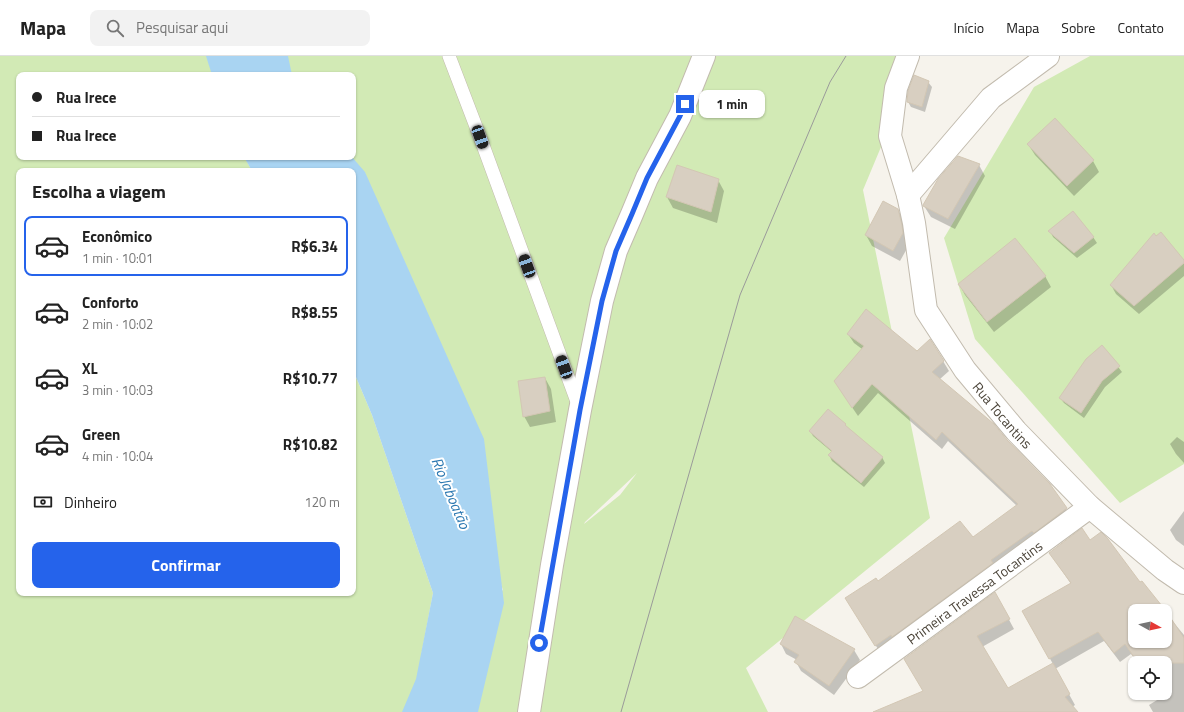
<!DOCTYPE html>
<html lang="pt">
<head>
<meta charset="utf-8">
<style>
	:root { --surface:#fff; --page:#f2f2f2; --text:#222; --muted:#767676; --line:#e0e0e0; --accent:#2563eb }
	body { margin:0; font-family:"Titillium Web",sans-serif; background:var(--page); color:var(--text); height:100vh; display:flex; flex-direction:column; font-size:15px; white-space:nowrap }
	* { box-sizing:border-box; margin:0 }
	p { font-size:13px; color:var(--muted) }
	.icon { flex:none; width:22px; height:22px; fill:none; stroke:currentColor; stroke-width:2; stroke-linecap:round; stroke-linejoin:round }
	.map { position:relative; flex:1; overflow:hidden }
	.side { position:absolute; left:16px; top:112px; width:340px; height:428px; display:flex; flex-direction:column; background:var(--surface); border-radius:8px; box-shadow:0 1px 3px #0004 }
	.side>* { flex:none }
	.top-card { position:absolute; left:16px; top:16px; width:340px; height:88px; border-radius:8px; box-shadow:0 1px 3px #0004; display:grid; align-content:center; height:88px; padding:0 16px; background:var(--surface) }
	.needle { width:26px; rotate:98deg }
	.fabs { position:absolute; left:1128px; top:548px; display:grid; gap:8px }
	.fabs a { display:grid; place-items:center; width:44px; height:44px; border-radius:8px; background:var(--surface); box-shadow:0 1px 3px #0004; font-size:20px }
	.end { position:absolute; width:18px; height:18px; margin:-9px; border:5px solid #2563eb; background:#fff; box-shadow:0 0 0 2px #fff }
	.from { border-radius:50% }
	.bubble { position:absolute; height:28px; border-radius:8px; background:var(--surface); box-shadow:0 1px 3px #0004; font-size:13px; font-weight:700; line-height:28px; text-align:center }
	.car { position:absolute; width:12px; height:24px; margin:-12px -6px; border-radius:5px; box-shadow:0 0 3px 1px #0007; background:linear-gradient(#222 24%,#8ab4d8 0 40%,#222 0 76%,#8ab4d8 0 86%,#222 0) }
	.top-card b { display:flex; align-items:center; gap:14px; height:38px; font-size:15px }
	.top-card b+b { border-top:1px solid var(--line) }
	.top-card i { width:10px; height:10px; background:var(--text) }
	ul { padding:0; list-style:none }
	li { display:flex; align-items:center; gap:12px; height:60px; margin:0 8px 6px; padding:0 8px; border:2px solid transparent; border-radius:8px }
	li div { flex:1 }
	li b { display:block; font-size:15px }
	li em { font-style:normal; font-weight:700 }
	li.active { border-color:var(--accent) }
	li>.icon { width:36px; height:36px; stroke-width:1.5 }
	h2 { padding:0 16px; font-size:18px; line-height:48px }
	.pay { display:flex; align-items:center; gap:10px; height:44px; padding:0 16px; font-size:15px }
	.pay p { margin-inline-start:auto }
	.primary-button { display:flex; gap:8px; margin-top:auto; padding:8px 16px }
	.primary-button a { flex:1; height:46px; border-radius:8px; background:var(--accent); color:#fff; font-size:16px; font-weight:700; line-height:46px; text-align:center }
	header { display:flex; align-items:center; gap:24px; box-sizing:border-box; height:56px; padding:0 20px; background:var(--surface); border-bottom:1px solid var(--line) }
	header strong { font-size:19px }
	nav { display:flex; gap:22px; margin-inline-start:auto; font-size:14px }
	.search { width:280px; height:36px; background:var(--page); display:flex; align-items:center; gap:10px; box-sizing:border-box; padding:0 14px; border-radius:8px; color:var(--muted); font-size:15px }
	.map>svg:first-child { display:block }
</style>
</head>
<body>
<header>
<strong>Mapa</strong>
<div class="search"><svg class="icon" aria-label="search" viewBox="0 0 24 24"><circle cx="10" cy="10" r="6"/><path d="M15 15l6 6"/></svg>Pesquisar aqui</div>
<nav><a>Início</a><a>Mapa</a><a>Sobre</a><a>Contato</a></nav>
</header>
<div class="map">
<svg width="1184" height="656" viewBox="0 0 1184 656">
	<rect width="100%" height="100%" fill="#f6f3ec"/>
	<g fill="#d2eab5" fill-rule="evenodd">
		<path d="M 0,0 L 919,0 L 863,134 L 930,462 L 746,612 L 768,656 L 0,656 ZM 19,19 L 353,19 L 353,101 L 19,101 ZM 245,102 L 365,117 L 503,534 L 421,600 L 433,537 L 372,359 L 353,314 L 353,537 L 19,537 L 19,115 L 252,115 ZM 637,417 L 620,439 L 584,468 L 585,466 Z"/>
		<polygon points="1090,0 1184,0 1184,408 1120,447 975,283 944,182 1034,31"/>
	</g>
	<g fill="#a9d4f2">
		<polygon points="206,0 288,0 292,19 212,19"/>
		<polygon points="244,101 352,101 365,116 484,383 504,547 478,656 402,656 416,623 433,537 372,359 353,314 353,115 252,115"/>
	</g>
	<g fill="#0003">
		<polygon points="928,26 932,31 925,56 911,51 908,46"/>
		<polygon points="1028,88 1093,105 1099,116 1074,140 1035,99"/>
		<polygon points="979,109 985,120 955,173 931,161 924,150"/>
		<polygon points="718,124 724,135 717,167 673,152 667,141"/>
		<polygon points="898,154 904,165 909,189 900,205 872,190 866,179"/>
		<polygon points="1050,175 1093,181 1097,187 1077,202 1053,181"/>
		<polygon points="1156,181 1184,205 1184,220 1139,258 1116,238 1111,229"/>
		<polygon points="1045,220 1051,231 994,276 965,239 959,228"/>
		<polygon points="848,278 917,296 943,305 949,315 940,323 1006,384 1050,429 1072,462 881,598 852,551 878,527 973,483 1017,450 948,385 942,393 878,337 858,360 841,335 862,293 854,287"/>
		<polygon points="1102,290 1122,316 1105,331 1084,362 1064,347 1060,342"/>
		<polygon points="545,322 551,333 556,366 530,371 524,360"/>
		<polygon points="845,369 847,373 882,401 885,407 864,431 832,405 829,399 832,396 813,380 810,375"/>
		<polygon points="1177,381 1184,386 1184,407 1176,398 1170,388"/>
		<polygon points="1184,455 1184,490 1176,484 1170,474"/>
		<polygon points="1090,486 1140,528 1165,555 1135,555 1135,585 1165,585 1165,556 1184,579 1184,656 1153,656 1149,649 1162,641 1159,637 1165,637 1165,607 1138,607 1131,598 1120,606 1104,585 1055,613 1075,649 1072,651 1076,656 1026,656 1053,608 1023,555 1071,528 1050,497"/>
		<polygon points="1000,547 1014,573 982,591 1003,656 875,656 925,635"/>
		<polygon points="795,562 854,594 860,604 834,639 801,615 796,606 797,604 786,598 781,588"/>
	</g>
	<g fill="#d8cfc1" stroke="#d3c7b4" fill-rule="evenodd">
		<polygon points="914,19 929,25 922,51 907,46 908,35"/>
		<polygon points="1055,62 1094,104 1067,130 1027,88"/>
		<polygon points="958,100 980,108 948,163 923,150 923,149 938,123"/>
		<polygon points="677,109 719,123 711,156 666,141"/>
		<polygon points="883,145 898,153 902,169 903,177 893,195 865,179"/>
		<polygon points="1073,155 1094,181 1074,197 1048,175"/>
		<polygon points="1161,176 1184,204 1184,207 1134,250 1110,229 1154,177 1156,180"/>
		<polygon points="1015,182 1046,220 987,266 958,228"/>
		<polygon points="866,253 917,295 930,283 944,305 932,316 994,368 1007,384 1050,428 1067,452 1034,477 1032,475 991,504 993,507 892,581 891,579 875,590 845,542 876,522 878,525 960,465 973,481 1018,448 942,376 936,384 872,328 852,352 834,325 864,290 847,278"/>
		<polygon points="1102,289 1120,310 1102,325 1081,357 1059,342 1086,303"/>
		<polygon points="545,321 550,355 523,361 518,325"/>
		<polygon points="828,353 846,368 845,369 883,401 861,427 828,399 832,395 809,375"/>
		<path d="M 1082,472 L 1090,484 L 1101,476 L 1108,483 L 1140,526 L 1142,525 L 1166,555 L 1184,582 L 1184,607 L 1138,607 L 1125,588 L 1114,597 L 1098,576 L 1049,603 L 1022,555 L 1071,527 L 1049,497 ZM 1135,555 L 1165,555 L 1165,585 L 1135,585 Z"/>
		<polygon points="995,536 1010,563 977,580 1008,632 1053,607 1070,638 1065,641 1078,656 873,656 923,635 904,603"/>
		<polygon points="795,560 855,593 829,630 794,606 799,599 780,588"/>
	</g>
	<g fill="none" stroke-linecap="round" stroke-linejoin="round">
		<g stroke="#c2bbae" stroke-width="14">
			<polyline id="lane" points="449,0 480,81 579,351"/>
		</g>
		<g stroke="#c2bbae" stroke-width="24">
			<g id="street">
				<path id="s1" d="M 908,0 L 896,32 L 890,80 L 908,139 L 914,167 L 926,254 L 965,314 L 1016,375 L 1090,451 L 1165,514 L 1184,527"/>
				<polyline points="908,139 991,42 1048,0"/>
				<path id="s2" d="M 858,621 L 1090,451"/>
				<polyline points="529,656 552,509 580,354 602,245 616,195 632,158 647,122 680,60 704,0"/>
			</g>
		</g>
		<use href="#lane" stroke="#fff" stroke-width="13"/>
		<use href="#street" stroke="#fff" stroke-width="22"/>
		<polyline stroke="#9a9a9a" stroke-width="1" points="621,656 740,239 830,26 846,0"/>
	</g>
	<g fill="none" stroke-linecap="round" stroke-linejoin="round">
		<polyline stroke="#2563eb" stroke-width="5" points="539,587 580,354 602,245 616,195 632,158 647,122 680,60 685,48"/>
	</g>
	<g text-anchor="middle" dominant-baseline="central" stroke-width="4" stroke-linejoin="round" paint-order="stroke">
		<g font-size="14" fill="#4b4439" stroke="#fff">
			<text stroke="none"><textPath href="#s1" startOffset="391">Rua Tocantins</textPath></text>
			<text stroke="none"><textPath href="#s2" startOffset="144">Primeira Travessa Tocantins</textPath></text>
		</g>
		<g font-size="15" font-style="italic" fill="#2e7ab2" stroke="#fff">
			<text transform="translate(451 437) rotate(67)">Rio Jaboatão</text>
		</g>
	</g>
</svg>
<div class="fabs">
<a><svg class="needle" viewBox="-14 -14 28 28"><path d="M0-13l5 13h-10z" fill="#e53935"/><path d="M0 13l5-13h-10z" fill="#767676"/></svg></a>
<a><svg class="icon" aria-label="locate" viewBox="0 0 24 24"><circle cx="12" cy="12" r="6"/><path d="M12 2v4M12 18v4M2 12h4M18 12h4"/></svg></a>
</div>
<i class="end from" style="left:539px;top:587px"></i>
<i class="end" style="left:685px;top:48px"></i>
<div class="bubble" style="left:699px;top:34px;width:66px">1 min</div>
<i class="car" style="left:480px;top:81px;rotate:160deg"></i>
<i class="car" style="left:527px;top:210px;rotate:340deg"></i>
<i class="car" style="left:564px;top:311px;rotate:340deg"></i>
<div class="top-card">
<b><i class="from"></i>Rua Irece</b>
<b><i></i>Rua Irece</b>
</div>
<section class="side">
<h2>Escolha a viagem</h2>
<ul>
<li class="active"><svg class="icon" aria-label="car" viewBox="0 0 24 24"><path d="M5 17H2v-5l4-1 3-4h7l3 4 3 1v5h-3M9 17h6M6 11h13"/><circle cx="7" cy="17" r="2"/><circle cx="17" cy="17" r="2"/></svg><div><b>Econômico</b><p>1 min · 10:01</p></div><em>R$6.34</em></li>
<li><svg class="icon" aria-label="car" viewBox="0 0 24 24"><path d="M5 17H2v-5l4-1 3-4h7l3 4 3 1v5h-3M9 17h6M6 11h13"/><circle cx="7" cy="17" r="2"/><circle cx="17" cy="17" r="2"/></svg><div><b>Conforto</b><p>2 min · 10:02</p></div><em>R$8.55</em></li>
<li><svg class="icon" aria-label="car" viewBox="0 0 24 24"><path d="M5 17H2v-5l4-1 3-4h7l3 4 3 1v5h-3M9 17h6M6 11h13"/><circle cx="7" cy="17" r="2"/><circle cx="17" cy="17" r="2"/></svg><div><b>XL</b><p>3 min · 10:03</p></div><em>R$10.77</em></li>
<li><svg class="icon" aria-label="car" viewBox="0 0 24 24"><path d="M5 17H2v-5l4-1 3-4h7l3 4 3 1v5h-3M9 17h6M6 11h13"/><circle cx="7" cy="17" r="2"/><circle cx="17" cy="17" r="2"/></svg><div><b>Green</b><p>4 min · 10:04</p></div><em>R$10.82</em></li>
</ul>
<div class="pay"><svg class="icon" aria-label="cash" viewBox="0 0 24 24"><path d="M3 7h18v10H3z"/><circle cx="12" cy="12" r="2"/></svg>Dinheiro<p>120 m</p></div>
<div class="primary-button"><a>Confirmar</a></div>
</section>
</div>
</body>
</html>
